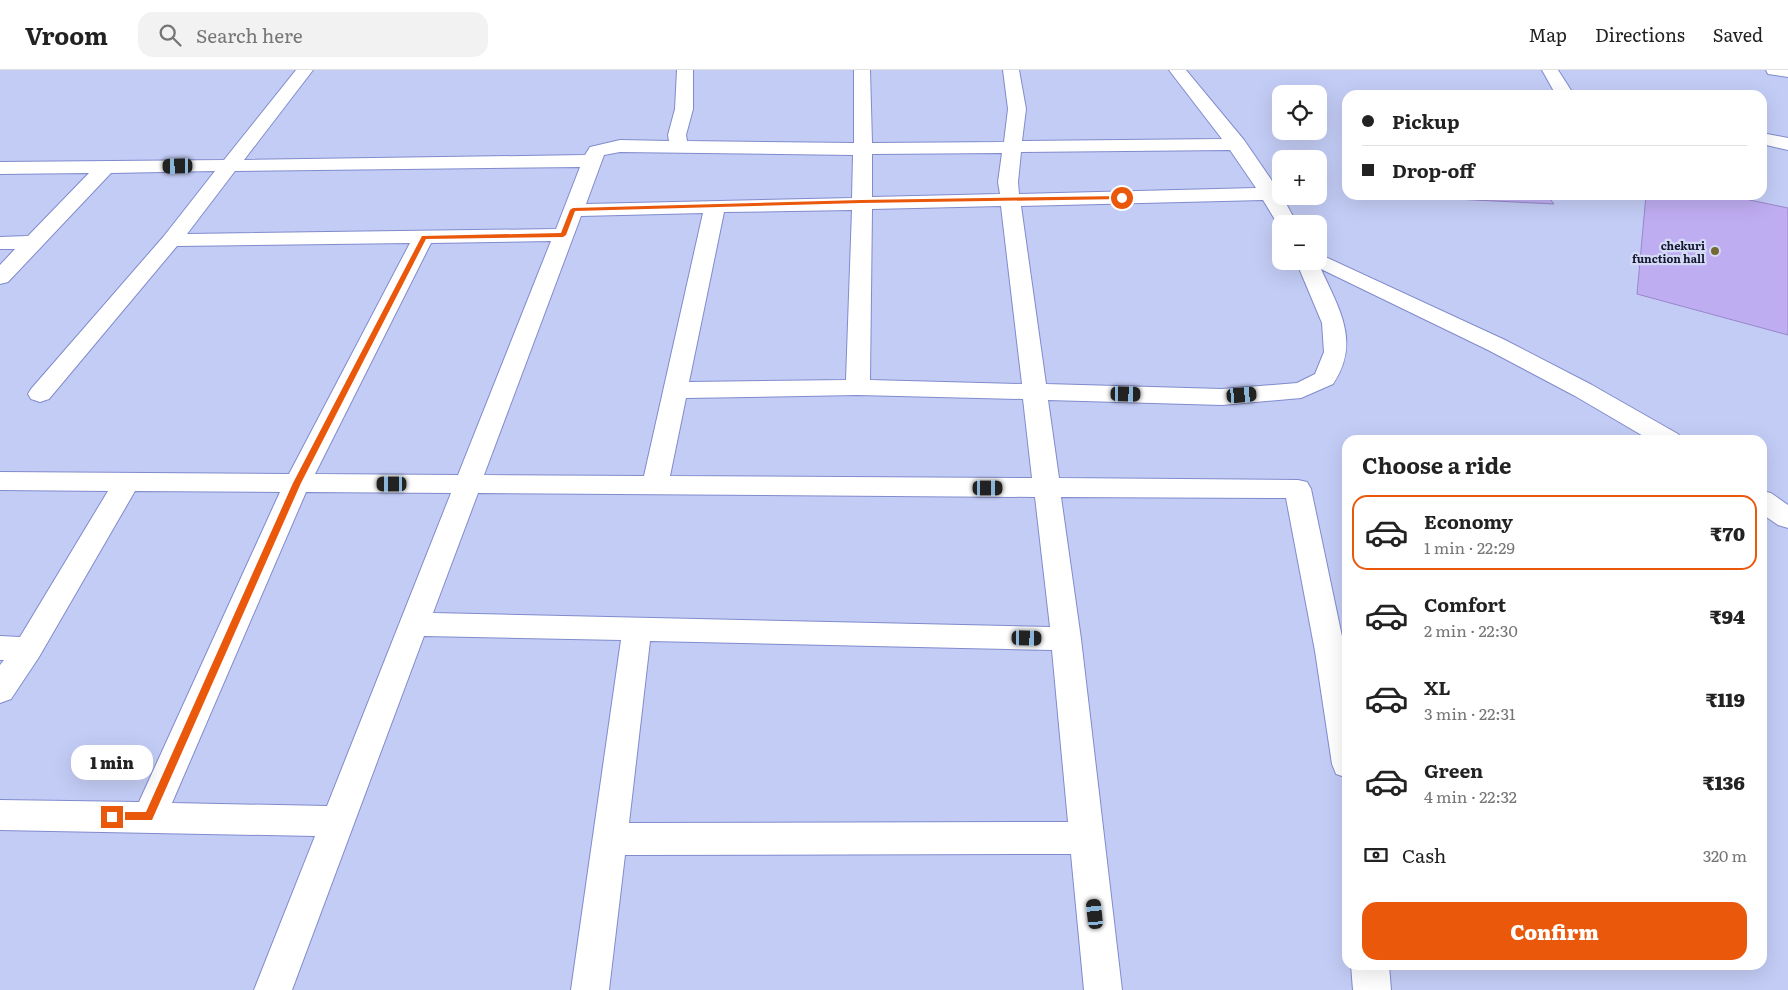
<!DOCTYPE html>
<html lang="en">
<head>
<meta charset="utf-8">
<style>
	:root { --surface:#fff; --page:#f2f2f2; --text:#222; --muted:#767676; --line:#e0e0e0; --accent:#ea580c }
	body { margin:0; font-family:Literata,serif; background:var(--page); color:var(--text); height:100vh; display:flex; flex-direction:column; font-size:19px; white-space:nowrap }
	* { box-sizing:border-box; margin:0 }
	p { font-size:16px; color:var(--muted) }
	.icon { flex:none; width:28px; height:28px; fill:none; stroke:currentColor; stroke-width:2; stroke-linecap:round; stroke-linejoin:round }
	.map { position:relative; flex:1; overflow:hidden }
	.details { position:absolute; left:1342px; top:365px; width:425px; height:535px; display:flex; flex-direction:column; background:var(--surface); border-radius:15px; box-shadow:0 5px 20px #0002 }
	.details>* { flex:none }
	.guide { position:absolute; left:1342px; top:20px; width:425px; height:110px; border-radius:15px; box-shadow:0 5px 20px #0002; display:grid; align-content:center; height:110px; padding:0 20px; background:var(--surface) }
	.tools { position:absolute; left:1272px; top:15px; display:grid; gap:10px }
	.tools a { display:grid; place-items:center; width:55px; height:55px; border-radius:10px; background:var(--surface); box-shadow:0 5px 20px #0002; font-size:25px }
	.end { position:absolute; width:22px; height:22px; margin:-11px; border:6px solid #ea580c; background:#fff; box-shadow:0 0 0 2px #fff }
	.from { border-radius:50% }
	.bubble { position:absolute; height:35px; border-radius:15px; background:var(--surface); box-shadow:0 5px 20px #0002; font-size:16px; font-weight:800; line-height:35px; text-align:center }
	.car { position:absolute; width:15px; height:30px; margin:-15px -8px; border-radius:6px; box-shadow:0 0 4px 1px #0007; background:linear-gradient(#222 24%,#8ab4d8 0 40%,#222 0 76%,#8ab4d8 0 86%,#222 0) }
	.guide b { display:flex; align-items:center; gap:18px; height:48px; font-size:19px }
	.guide b+b { border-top:1px solid var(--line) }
	.guide i { width:12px; height:12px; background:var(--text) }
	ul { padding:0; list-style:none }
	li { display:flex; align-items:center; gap:15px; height:75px; margin:0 10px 8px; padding:0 10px; border:2px solid transparent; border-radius:15px }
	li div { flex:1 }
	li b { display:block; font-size:19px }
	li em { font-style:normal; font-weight:800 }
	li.current { border-color:var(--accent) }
	li>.icon { width:45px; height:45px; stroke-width:1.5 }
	h2 { padding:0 20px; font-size:22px; line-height:60px }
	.pay { display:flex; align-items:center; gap:12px; height:55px; padding:0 20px; font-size:19px }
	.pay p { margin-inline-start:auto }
	.primary-button { display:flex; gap:10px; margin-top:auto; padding:10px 20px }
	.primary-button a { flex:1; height:58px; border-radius:15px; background:var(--accent); color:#fff; font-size:20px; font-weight:800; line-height:58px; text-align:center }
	header { display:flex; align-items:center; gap:30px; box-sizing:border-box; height:70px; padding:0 25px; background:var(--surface); border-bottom:1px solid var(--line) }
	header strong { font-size:24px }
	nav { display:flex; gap:28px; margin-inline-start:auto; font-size:18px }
	.search { width:350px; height:45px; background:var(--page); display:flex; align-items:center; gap:12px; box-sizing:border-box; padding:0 18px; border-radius:15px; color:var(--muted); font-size:19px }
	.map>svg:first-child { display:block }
</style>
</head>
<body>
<header>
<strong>Vroom</strong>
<div class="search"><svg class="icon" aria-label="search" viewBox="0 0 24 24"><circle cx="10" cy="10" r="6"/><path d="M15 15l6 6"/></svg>Search here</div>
<nav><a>Map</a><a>Directions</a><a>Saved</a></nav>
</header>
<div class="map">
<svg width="1788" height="920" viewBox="0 0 1788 920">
	<rect width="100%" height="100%" fill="#c3ccf5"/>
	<g fill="#bfadf2" stroke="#9987c9">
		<polygon points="1413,125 1547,125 1554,134 1414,127"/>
		<polygon points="1646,125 1726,125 1788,138 1788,265 1637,224"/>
	</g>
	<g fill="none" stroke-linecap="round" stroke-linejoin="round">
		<g stroke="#808bcc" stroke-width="2">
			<g id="minor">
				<path d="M 296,0 L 313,0 L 244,90 L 585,85 L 590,77 L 620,70 L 669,71 L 668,65 L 675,39 L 677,0 L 693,0 L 693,39 L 686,65 L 687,71 L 854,73 L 854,0 L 870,0 L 872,73 L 1004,72 L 1008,39 L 1003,0 L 1019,0 L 1026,39 L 1022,71 L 1222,69 L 1169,0 L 1186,0 L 1244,70 L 1281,124 L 1297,154 L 1281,154 L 1280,158 L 1263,130 L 1021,136 L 1046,314 L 1222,319 L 1297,313 L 1315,304 L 1324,282 L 1322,253 L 1296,191 L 1319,191 L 1319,184 L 1505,270 L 1592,315 L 1678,364 L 1682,370 L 1650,370 L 1575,326 L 1488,280 L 1321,199 C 1339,239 1361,272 1333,314 L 1301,328 L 1222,335 L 1048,330 L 1059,408 L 1298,410 L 1307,412 L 1311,419 L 1348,595 L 1348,708 L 1336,704 L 1332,694 L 1315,581 L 1286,428 L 1061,427 L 1081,569 L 1122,920 L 1084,920 L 1071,784 L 625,785 L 609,920 L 571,920 L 621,570 L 424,566 L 292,920 L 254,920 L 315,766 L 0,760 L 0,730 L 139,732 L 280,422 L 135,421 L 39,587 L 11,629 L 0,633 L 0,595 L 4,590 L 0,590 L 0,566 L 20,567 L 108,421 L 0,420 L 0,402 L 289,404 L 410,173 L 177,176 L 49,329 L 40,332 L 31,329 L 28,324 L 31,319 L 164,166 L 215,101 L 111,103 L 8,212 L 0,214 L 0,195 L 15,179 L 0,179 L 0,167 L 28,166 L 89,103 L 0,104 L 0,92 L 224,90 ZM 1230,80 L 1256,118 L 1019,124 L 1018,112 L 1021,82 ZM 620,82 L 853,85 L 852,128 L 586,134 L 604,85 ZM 1002,83 L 998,112 L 1000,124 L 872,127 L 872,84 ZM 580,97 L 556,159 L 187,164 L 235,101 ZM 1001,136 L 1022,314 L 870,310 L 872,139 ZM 852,140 L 846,310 L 689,312 L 724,142 ZM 703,143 L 644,406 L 484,405 L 581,146 ZM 551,171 L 458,405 L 315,404 L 431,173 ZM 858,325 L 1023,329 L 1032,408 L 670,406 L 686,328 ZM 306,422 L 451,423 L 327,736 L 172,733 ZM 478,423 L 1035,427 L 1050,557 L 433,543 ZM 650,571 L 1052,580 L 1068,752 L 629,753 Z"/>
				<polygon points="1542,0 1558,0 1574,25 1556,25"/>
				<polygon points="1766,0 1788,0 1788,7 1768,4"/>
				<polygon points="1762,63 1788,68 1788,80 1762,74"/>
				<polygon points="1762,421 1771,423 1788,435 1788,458 1778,455 1762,444"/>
				<polygon points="1351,895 1389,895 1391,920 1353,920"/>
			</g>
		</g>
		<use href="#minor" fill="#fff" fill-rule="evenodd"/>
	</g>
	<polygon fill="#ea580c" points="1122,126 1124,129 861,133 575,141 566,165 563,167 426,169 301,413 152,750 108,750 106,747 112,742 146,742 293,413 422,166 561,163 570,140 573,138 861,130"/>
	<circle fill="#746835" stroke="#d4daf6" stroke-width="2" cx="1715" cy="181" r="5"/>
	<g text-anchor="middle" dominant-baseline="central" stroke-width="4.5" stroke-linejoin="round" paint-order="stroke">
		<g font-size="11" font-weight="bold" fill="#141730" stroke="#d4daf6" text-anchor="end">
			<text x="1705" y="175">chekuri<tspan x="1705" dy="13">function hall</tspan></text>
		</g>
	</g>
</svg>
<div class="tools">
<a><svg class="icon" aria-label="locate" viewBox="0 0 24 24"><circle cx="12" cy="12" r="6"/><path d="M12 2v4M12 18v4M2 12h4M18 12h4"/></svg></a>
<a>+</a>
<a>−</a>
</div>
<i class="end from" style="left:1122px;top:128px"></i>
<i class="end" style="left:112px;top:747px"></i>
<div class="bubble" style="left:71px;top:675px;width:82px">1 min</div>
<i class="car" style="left:178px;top:96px;rotate:269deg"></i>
<i class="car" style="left:1126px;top:324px;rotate:91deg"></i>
<i class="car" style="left:1242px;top:325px;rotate:85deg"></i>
<i class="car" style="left:392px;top:414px;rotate:270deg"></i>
<i class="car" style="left:988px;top:418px;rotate:90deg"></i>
<i class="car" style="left:1027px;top:568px;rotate:91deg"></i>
<i class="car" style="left:1095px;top:844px;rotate:354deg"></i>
<div class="guide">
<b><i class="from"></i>Pickup</b>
<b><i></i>Drop-off</b>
</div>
<section class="details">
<h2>Choose a ride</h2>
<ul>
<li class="current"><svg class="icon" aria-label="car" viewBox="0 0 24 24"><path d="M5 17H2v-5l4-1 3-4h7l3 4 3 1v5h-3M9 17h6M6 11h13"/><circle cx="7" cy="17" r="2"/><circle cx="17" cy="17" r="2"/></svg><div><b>Economy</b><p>1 min · 22:29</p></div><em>₹70</em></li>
<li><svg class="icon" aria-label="car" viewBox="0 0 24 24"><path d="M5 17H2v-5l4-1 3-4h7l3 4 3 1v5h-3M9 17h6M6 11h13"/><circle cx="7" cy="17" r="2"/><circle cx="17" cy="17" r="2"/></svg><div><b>Comfort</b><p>2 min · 22:30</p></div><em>₹94</em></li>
<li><svg class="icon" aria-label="car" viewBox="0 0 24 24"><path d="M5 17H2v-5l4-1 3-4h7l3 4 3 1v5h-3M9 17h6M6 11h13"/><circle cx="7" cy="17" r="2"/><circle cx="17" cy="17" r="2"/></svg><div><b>XL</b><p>3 min · 22:31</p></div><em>₹119</em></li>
<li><svg class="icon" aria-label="car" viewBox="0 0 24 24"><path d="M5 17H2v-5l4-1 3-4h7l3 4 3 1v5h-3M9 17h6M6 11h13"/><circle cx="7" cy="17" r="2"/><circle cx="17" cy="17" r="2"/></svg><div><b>Green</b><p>4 min · 22:32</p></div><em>₹136</em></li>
</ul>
<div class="pay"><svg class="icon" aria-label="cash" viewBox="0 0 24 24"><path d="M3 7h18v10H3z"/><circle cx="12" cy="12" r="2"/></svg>Cash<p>320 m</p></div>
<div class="primary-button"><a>Confirm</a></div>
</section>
</div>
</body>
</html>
